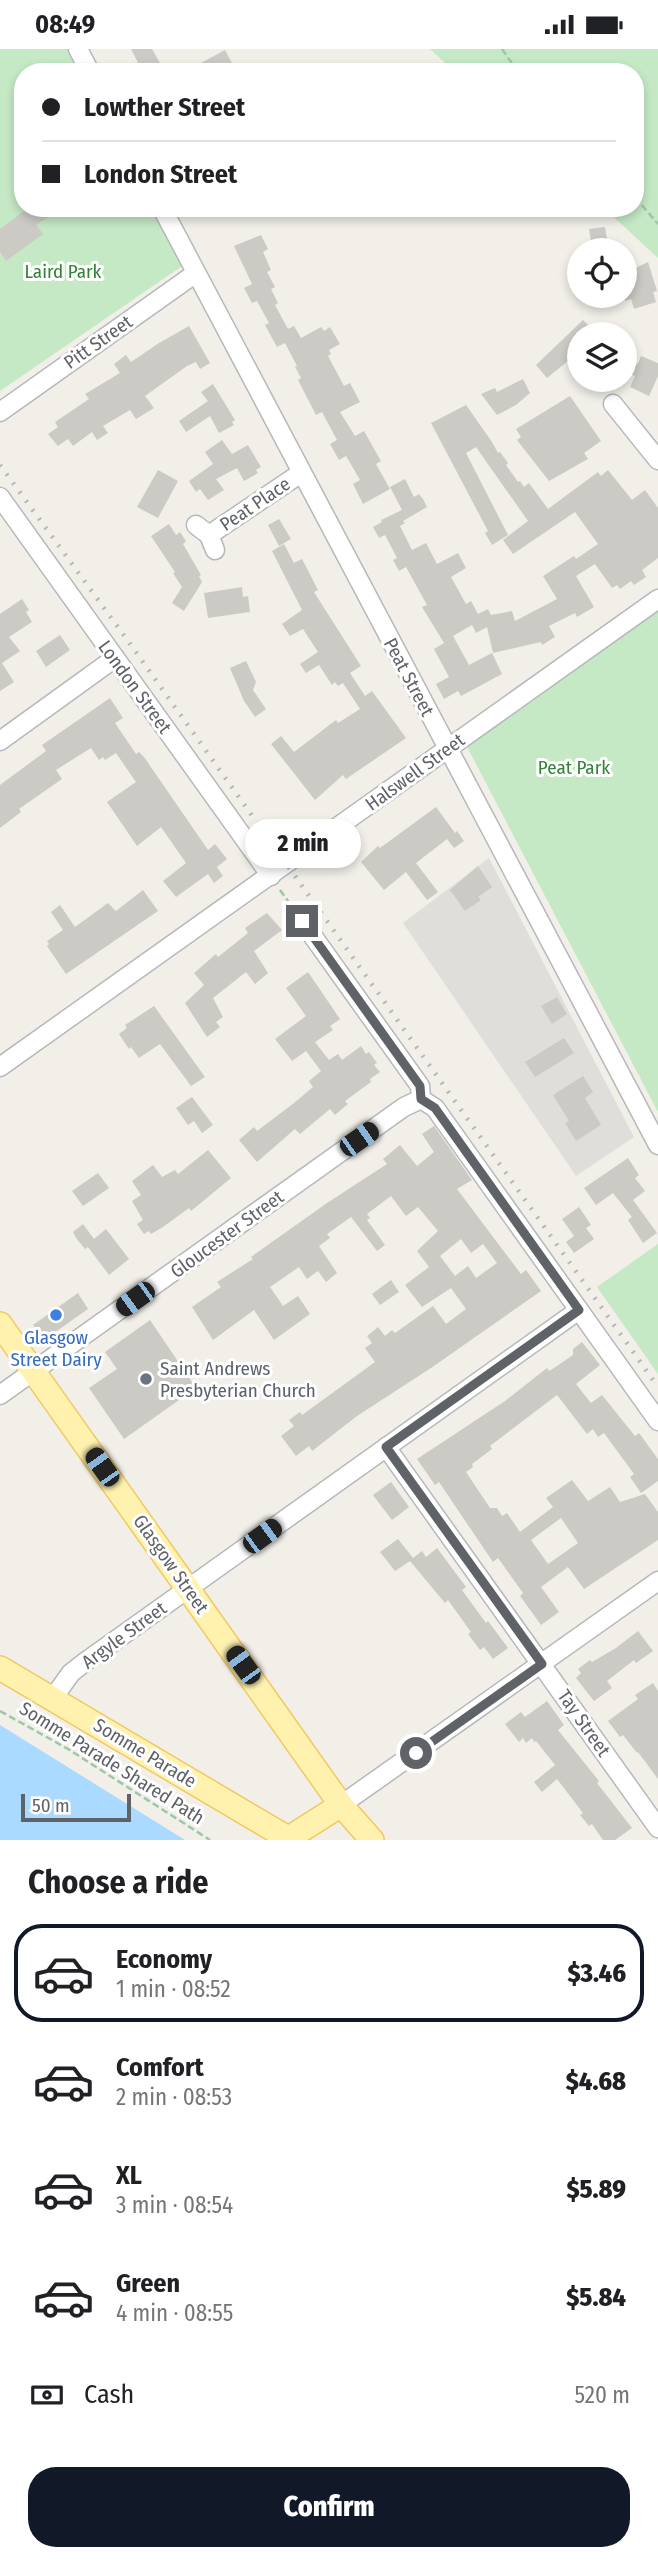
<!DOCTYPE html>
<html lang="en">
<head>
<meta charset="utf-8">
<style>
	:root { --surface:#fff; --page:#f6f6f6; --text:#202124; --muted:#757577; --line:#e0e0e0; --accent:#111827 }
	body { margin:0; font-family:"Fira Sans Condensed",sans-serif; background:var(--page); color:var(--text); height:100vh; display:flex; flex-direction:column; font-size:26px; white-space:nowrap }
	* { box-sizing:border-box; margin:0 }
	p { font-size:23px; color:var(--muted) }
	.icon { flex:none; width:38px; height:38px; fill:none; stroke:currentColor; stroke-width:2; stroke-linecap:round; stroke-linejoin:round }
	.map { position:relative; height:1791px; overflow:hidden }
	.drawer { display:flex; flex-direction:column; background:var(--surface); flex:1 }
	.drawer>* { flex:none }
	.hud { position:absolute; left:14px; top:14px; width:630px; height:154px; border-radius:28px; box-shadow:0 4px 10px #0003; display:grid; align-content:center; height:154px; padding:0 28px; background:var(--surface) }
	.buttons { position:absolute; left:567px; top:189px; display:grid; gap:14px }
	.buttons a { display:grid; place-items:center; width:70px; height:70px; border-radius:50%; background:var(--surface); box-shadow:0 4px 10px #0003; font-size:35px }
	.scale { position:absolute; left:21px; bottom:18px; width:110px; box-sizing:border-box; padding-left:7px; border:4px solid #5f6368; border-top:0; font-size:19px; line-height:24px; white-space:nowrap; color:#5f6368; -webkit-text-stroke:5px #fff; paint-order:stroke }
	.end { position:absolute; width:32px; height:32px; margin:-16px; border:9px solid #5f6368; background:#fff; box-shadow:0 0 0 4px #fff }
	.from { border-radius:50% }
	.bubble { position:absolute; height:49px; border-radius:24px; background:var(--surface); box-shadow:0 4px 10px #0003; font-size:23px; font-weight:800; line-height:49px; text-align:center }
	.car { position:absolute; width:21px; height:42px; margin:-21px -10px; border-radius:9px; box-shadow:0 0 5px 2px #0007; background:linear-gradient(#222 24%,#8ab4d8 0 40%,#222 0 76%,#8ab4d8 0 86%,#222 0) }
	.hud b { display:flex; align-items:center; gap:24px; height:66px; font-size:26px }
	.hud b+b { border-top:2px solid var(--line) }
	.hud i { width:18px; height:18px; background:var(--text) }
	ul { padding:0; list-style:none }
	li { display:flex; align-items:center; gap:21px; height:98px; margin:0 14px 10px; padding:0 14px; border:4px solid transparent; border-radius:28px }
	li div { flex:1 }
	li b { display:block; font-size:26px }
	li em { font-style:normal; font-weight:800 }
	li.active { border-color:var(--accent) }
	li>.icon { width:63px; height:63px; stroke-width:1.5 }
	h2 { padding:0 28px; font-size:32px; line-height:84px }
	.pay { display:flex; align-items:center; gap:18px; height:77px; padding:0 28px; font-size:26px }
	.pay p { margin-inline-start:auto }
	.button { display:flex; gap:14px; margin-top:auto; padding:14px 28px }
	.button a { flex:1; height:80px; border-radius:28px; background:var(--accent); color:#fff; font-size:28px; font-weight:800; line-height:80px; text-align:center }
	.status { display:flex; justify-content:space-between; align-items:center; height:49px; padding:0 35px; background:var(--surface); direction:ltr }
	.status svg { height:19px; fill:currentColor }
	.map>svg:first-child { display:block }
</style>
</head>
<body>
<div class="status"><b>08:49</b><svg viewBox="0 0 49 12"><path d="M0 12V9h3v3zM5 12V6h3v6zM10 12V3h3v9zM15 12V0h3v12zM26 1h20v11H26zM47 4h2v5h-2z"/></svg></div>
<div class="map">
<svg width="658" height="1791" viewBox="0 0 658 1791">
	<rect width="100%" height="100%" fill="#f1efe8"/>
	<polygon fill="#e0deda" points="489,809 634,1088 576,1127 403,874"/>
	<g fill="#c5e8c5">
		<polygon points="0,0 70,0 83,23 23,23 23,159 155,159 185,215 0,342"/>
		<polygon points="430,0 658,0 658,209 604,159 635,159 635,23 455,23"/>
		<polygon points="658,554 658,1063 464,692"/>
		<polygon points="658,1195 658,1325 597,1238"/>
	</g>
	<polygon fill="#aadaff" points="0,1676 185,1791 0,1791"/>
	<g fill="#cccac5" fill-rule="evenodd">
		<polygon points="131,0 152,0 165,23 143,23"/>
		<polygon points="225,1 233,16 221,23 184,23"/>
		<polygon points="28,159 62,159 36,176 43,185 6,212 0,203 0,180"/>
		<polygon points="605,178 608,196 592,199 589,180"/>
		<polygon points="261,186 268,200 263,203 271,221 267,223 275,238 271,240 278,254 275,256 288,280 294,277 301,289 321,278 324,282 330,278 340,295 329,301 331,305 328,307 344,337 350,334 360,353 340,363 355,387 364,382 381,412 376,415 390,440 363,455 353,435 360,431 346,407 339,411 330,395 337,391 322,363 316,366 298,331 301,329 295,318 297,317 285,294 277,298 265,276 269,274 257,252 252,254 244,239 252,235 234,197"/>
		<polygon points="648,213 657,242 653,243 656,253 634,260 631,250 625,252 625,224"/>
		<polygon points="583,271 597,285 579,285 579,303 547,329 536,316"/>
		<polygon points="189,277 210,314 200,320 196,313 187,317 145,347 154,359 136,370 130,361 103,377 108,384 97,391 92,383 73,397 68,390 58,397 48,385 58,378 55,373 89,350 85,345 120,324 114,315 126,306 131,313 159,294"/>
		<polygon points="641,307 658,314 658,327 649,347 630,338 635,327 625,322 630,312 638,315"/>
		<polygon points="523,330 530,344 516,356 497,366 481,345 495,339 497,343"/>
		<polygon points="213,335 235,371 232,373 234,376 219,384 210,367 186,383 179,372 208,352 201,343"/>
		<polygon points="570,347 601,392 584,404 588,410 549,432 517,391 521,388 516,380"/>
		<polygon points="466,356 492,393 498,404 500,403 508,414 506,416 518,433 520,432 524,438 529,434 548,460 598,423 601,427 608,421 632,451 645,441 658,459 658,509 642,521 646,528 634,536 631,532 620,540 617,536 612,539 595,515 576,527 594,558 577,568 575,564 549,577 555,588 542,596 541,593 493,604 487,578 476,584 472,576 453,587 469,616 492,604 502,625 461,647 458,642 444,650 436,635 449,628 434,600 444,594 422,558 427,556 406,518 399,522 393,511 397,509 385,486 379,489 373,478 382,473 381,471 402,461 390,438 405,430 414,448 419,445 423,450 427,458 403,472 405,474 400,477 412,501 426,494 437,515 458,504 466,519 451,528 466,555 471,552 478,565 488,560 491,566 512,562 515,572 557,550 543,527 574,507 576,510 598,495 575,463 513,505 503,491 528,472 476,398 466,404 508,486 492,496 485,484 488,482 431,374"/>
		<polygon points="222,391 232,405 248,396 261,418 256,421 258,424 244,432 237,419 216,430 224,441 208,451 200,440 196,443 189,432 213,415 205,403"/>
		<polygon points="158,421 178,432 158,469 137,458"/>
		<polygon points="279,470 291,490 279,497 268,476"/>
		<polygon points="169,475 176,486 180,483 186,492 183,495 201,526 199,527 202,533 184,562 172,554 182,538 173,524 175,523 151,487"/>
		<polygon points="284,495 294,514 302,510 318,541 314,543 361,617 350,624 365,647 372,642 406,689 346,730 343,726 315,751 271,695 281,687 294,703 336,671 338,674 360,660 343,634 338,637 335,633 332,636 319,616 306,624 300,615 318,603 303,580 290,587 282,575 302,561 272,502"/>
		<polygon points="242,538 243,548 248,547 250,563 208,569 204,544"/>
		<polygon points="22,550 29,561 26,563 32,573 9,588 20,602 2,614 14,633 0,642 0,565"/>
		<polygon points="60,586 70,601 46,618 36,602"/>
		<polygon points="246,612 256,633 253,641 266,660 255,668 244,652 230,619"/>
		<polygon points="110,649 123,669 115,674 136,705 139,703 144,708 208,801 215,795 227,810 217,818 223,827 214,834 208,825 176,848 163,832 186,814 161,778 137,797 107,753 136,733 116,704 105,711 103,708 99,711 91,699 56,721 62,730 19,760 21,763 0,779 0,736 46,702 42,696"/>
		<polygon points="436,758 455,784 457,782 464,792 454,799 447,790 416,814 438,843 427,851 406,823 384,841 361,813 378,797 380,799"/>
		<polygon points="478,817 492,838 478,848 481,851 465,862 450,841"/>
		<polygon points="143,841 158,862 66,925 47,897 49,895 47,892 63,881 51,863 60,856 75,878 108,854 116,862"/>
		<polygon points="267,864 282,881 254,902 268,924 255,935 246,923 213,949 223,968 216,973 220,978 207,988 185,954 204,936 194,924 216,905 218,908 248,884 245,879"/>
		<polygon points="308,923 340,970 330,977 333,981 315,993 329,1011 338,1005 342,1011 361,997 366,1005 369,1003 377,1014 374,1016 380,1023 370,1030 371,1033 345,1052 348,1055 335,1066 330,1060 300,1085 295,1080 257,1113 239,1091 254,1078 257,1082 294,1054 313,1038 309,1032 321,1022 306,1002 292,1012 275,990 306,967 286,939"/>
		<polygon points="557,948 567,965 552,975 541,957"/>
		<polygon points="154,957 205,1028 191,1037 160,995 139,1009 131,998 129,1000 119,985 127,979 125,976"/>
		<polygon points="564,989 574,1004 535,1028 525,1013"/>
		<polygon points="583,1027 593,1043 585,1049 601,1076 576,1092 565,1074 569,1072 553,1046"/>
		<polygon points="192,1048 213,1076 202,1084 194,1072 188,1076 176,1059"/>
		<path d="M 434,1077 L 472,1131 L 457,1140 L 521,1225 L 526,1221 L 541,1242 L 431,1319 L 357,1367 L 312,1402 L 309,1397 L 296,1407 L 281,1387 L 294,1377 L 289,1371 L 300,1363 L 302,1366 L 375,1313 L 365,1299 L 372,1294 L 367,1287 L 378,1278 L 385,1287 L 392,1281 L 395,1284 L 433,1257 L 446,1275 L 466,1260 L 451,1239 L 422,1258 L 405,1236 L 429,1218 L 417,1202 L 438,1182 L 418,1158 L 406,1167 L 391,1147 L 367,1165 L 370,1169 L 367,1171 L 385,1196 L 377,1202 L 351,1168 L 327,1185 L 330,1189 L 319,1197 L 337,1224 L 326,1233 L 318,1222 L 307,1230 L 299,1218 L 270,1238 L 283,1257 L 298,1247 L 310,1265 L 274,1291 L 254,1261 L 213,1291 L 192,1258 L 221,1238 L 217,1233 L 253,1210 L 251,1208 L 327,1154 L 387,1115 L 383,1110 L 400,1096 L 417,1117 L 434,1103 L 422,1085 ZM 461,1190 L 471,1204 L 483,1195 L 497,1214 L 476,1229 L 468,1217 L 455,1227 L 440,1207 Z"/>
		<polygon points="208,1101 231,1129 191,1162 189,1159 163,1178 151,1185 149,1182 144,1185 137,1175 143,1171 132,1152 141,1146 132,1132 153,1116 162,1128 175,1121 178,1125"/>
		<polygon points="628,1109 639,1126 635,1129 645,1142 633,1151 657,1184 643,1194 628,1171 632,1168 613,1144 596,1156 584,1139"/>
		<polygon points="98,1124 109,1139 83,1157 72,1142"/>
		<polygon points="579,1158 591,1176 586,1179 594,1190 574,1204 566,1193 574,1187 562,1170"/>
		<polygon points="83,1175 94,1190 106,1180 129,1210 109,1226 88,1198 85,1200 76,1189 73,1183"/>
		<polygon points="391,1231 399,1243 380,1256 372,1245"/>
		<polygon points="78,1244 88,1260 44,1291 33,1276"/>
		<polygon points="150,1271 196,1339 124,1390 89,1339 117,1320 105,1303"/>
		<path d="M 582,1293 L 600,1316 L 576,1335 L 591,1354 L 602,1346 L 635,1387 L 639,1384 L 658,1410 L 658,1432 L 641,1444 L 630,1428 L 634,1425 L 604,1384 L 598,1388 L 593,1380 L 587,1385 L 557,1346 L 490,1397 L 492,1400 L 472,1415 L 473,1418 L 466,1423 L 490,1459 L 497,1459 L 502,1467 L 507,1464 L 520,1483 L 553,1458 L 546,1449 L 572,1431 L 588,1452 L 610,1438 L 620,1453 L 645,1445 L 658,1463 L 658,1491 L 584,1540 L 568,1518 L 541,1538 L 559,1563 L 541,1576 L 520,1547 L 523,1544 L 498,1509 L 493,1513 L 439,1433 L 435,1436 L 417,1410 L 505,1352 L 547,1319 L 549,1322 L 554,1319 L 573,1306 L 573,1300 ZM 561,1469 L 578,1494 L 548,1515 L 531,1491 Z"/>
		<polygon points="391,1433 409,1458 392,1471 373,1446"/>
		<polygon points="398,1490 413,1509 422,1502 426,1508 437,1499 466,1538 462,1541 486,1574 488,1572 508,1599 493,1610 484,1598 480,1601 468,1585 471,1583 448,1551 445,1554 410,1512 395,1522 380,1503"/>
		<polygon points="638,1582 653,1602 636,1614 634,1611 607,1632 612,1639 594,1652 576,1629 581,1624 578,1620 590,1611 592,1613 616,1599"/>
		<polygon points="653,1634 658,1642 658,1730 638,1703 637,1704 623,1686 620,1688 608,1672 638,1650 635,1646"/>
		<polygon points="547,1652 564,1676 558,1681 599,1732 597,1734 632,1779 615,1791 603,1791 592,1775 589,1777 580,1766 583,1764 557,1730 542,1743 534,1733 555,1716 536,1692 534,1693 532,1689 526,1694 523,1689 519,1693 505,1675 521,1663 525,1668"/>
	</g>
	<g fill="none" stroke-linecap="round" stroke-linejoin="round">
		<g stroke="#b5b8bc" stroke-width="21">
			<g id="minor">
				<polyline points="78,0 90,23"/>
				<polyline points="162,159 658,1096"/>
				<polyline points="613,355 658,411"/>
				<polyline points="0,363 196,224"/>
				<polyline points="0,448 271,827"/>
				<polyline points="196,476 209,486 215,501"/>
				<polyline points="209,486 301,424"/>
				<polyline points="0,692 115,609"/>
				<polyline points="302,872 420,1037 421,1050"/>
				<polyline points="0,1018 658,550"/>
				<polyline points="421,1050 435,1059 658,1372"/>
				<polyline points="0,1346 404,1058 421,1050"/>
				<polyline points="386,1398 658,1779"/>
				<polyline points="53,1649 71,1624 85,1613 579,1261"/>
				<polyline points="341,1756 658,1532"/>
			</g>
		</g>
		<g stroke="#f2c960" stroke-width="26">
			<g id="major">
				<polyline points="0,1275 341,1756 372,1791"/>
				<polyline points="0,1619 291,1791"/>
				<polyline points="289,1789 341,1756"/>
			</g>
		</g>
		<g stroke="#9cc7a9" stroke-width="2.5" stroke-dasharray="7 3.5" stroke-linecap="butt">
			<polyline points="502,0 518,23"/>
			<polyline points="635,148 658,175"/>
			<polyline points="280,841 293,859"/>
			<polyline points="0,1662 68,1700 210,1791"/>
		</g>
		<use href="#minor" stroke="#fff" stroke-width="18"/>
		<use href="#major" stroke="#fff2af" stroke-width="23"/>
		<polyline stroke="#b6b7b8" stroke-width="4.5" stroke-dasharray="2 9" stroke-linecap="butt" points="0,416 128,592 658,1338"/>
	</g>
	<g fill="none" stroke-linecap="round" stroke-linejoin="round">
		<polyline stroke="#5f6368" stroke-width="9" points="302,872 420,1037 421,1050 435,1059 579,1261 386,1398 542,1615 416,1704"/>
	</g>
	<circle fill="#3f7fe0" stroke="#fff" stroke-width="2.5" cx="56" cy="1266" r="7"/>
	<circle fill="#6b7280" stroke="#fff" stroke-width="2.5" cx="146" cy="1330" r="7"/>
	<g text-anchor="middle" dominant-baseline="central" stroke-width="6" stroke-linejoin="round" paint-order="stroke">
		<g font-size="19" fill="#348238" stroke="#fff">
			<text x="63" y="222">Laird Park</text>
			<text x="574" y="718">Peat Park</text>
		</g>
		<g font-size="19" fill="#5f6368" stroke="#fff">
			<text transform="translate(98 293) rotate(-35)">Pitt Street</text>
			<text transform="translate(255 455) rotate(-34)">Peat Place</text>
			<text transform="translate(409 628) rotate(62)">Peat Street</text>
			<text transform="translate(135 638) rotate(54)">London Street</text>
			<text transform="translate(415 723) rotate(-36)">Halswell Street</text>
			<text transform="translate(227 1185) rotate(-36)">Gloucester Street</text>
			<text transform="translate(171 1515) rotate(55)">Glasgow Street</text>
			<text transform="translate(124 1586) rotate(-36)">Argyle Street</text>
			<text transform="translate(584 1674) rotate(55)">Tay Street</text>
			<text transform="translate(145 1704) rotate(31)">Somme Parade</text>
			<text transform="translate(112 1714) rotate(32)">Somme Parade Shared Path</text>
		</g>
		<g font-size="19" fill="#366cbe" stroke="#fff">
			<text x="56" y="1288">Glasgow<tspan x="56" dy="22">Street Dairy</tspan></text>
		</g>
		<g font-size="19" fill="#5b616d" stroke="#fff" text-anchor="start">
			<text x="160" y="1319">Saint Andrews<tspan x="160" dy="22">Presbyterian Church</tspan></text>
		</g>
	</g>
</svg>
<div class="buttons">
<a><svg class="icon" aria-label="locate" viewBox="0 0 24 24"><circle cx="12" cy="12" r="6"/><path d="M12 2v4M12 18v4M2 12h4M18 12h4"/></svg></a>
<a><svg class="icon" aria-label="layers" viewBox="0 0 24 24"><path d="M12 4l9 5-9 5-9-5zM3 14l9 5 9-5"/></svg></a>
</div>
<div class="scale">50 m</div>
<i class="end from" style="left:416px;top:1704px"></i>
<i class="end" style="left:302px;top:872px"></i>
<div class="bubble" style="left:245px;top:770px;width:116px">2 min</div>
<i class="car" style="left:359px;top:1090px;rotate:55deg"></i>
<i class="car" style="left:135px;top:1250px;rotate:234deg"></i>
<i class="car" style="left:102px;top:1418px;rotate:325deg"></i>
<i class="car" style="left:262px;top:1487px;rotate:54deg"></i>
<i class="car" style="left:243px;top:1616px;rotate:324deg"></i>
<div class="hud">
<b><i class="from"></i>Lowther Street</b>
<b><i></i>London Street</b>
</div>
</div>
<section class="drawer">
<h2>Choose a ride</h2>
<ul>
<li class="active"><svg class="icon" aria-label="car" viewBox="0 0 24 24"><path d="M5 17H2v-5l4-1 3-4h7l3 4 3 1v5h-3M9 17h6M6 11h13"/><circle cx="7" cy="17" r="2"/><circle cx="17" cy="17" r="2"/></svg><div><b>Economy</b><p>1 min · 08:52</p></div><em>$3.46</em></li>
<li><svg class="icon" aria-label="car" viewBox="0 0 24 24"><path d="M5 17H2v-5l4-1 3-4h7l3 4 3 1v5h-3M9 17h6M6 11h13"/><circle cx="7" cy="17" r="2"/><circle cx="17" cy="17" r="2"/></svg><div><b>Comfort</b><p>2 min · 08:53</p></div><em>$4.68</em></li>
<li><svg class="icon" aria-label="car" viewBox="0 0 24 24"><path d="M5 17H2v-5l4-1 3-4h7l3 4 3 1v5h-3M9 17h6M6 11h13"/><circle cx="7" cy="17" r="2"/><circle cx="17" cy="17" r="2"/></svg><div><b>XL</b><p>3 min · 08:54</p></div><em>$5.89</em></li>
<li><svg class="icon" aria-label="car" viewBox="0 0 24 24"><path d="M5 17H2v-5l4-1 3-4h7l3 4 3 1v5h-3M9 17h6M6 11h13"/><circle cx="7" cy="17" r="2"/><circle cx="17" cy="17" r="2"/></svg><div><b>Green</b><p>4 min · 08:55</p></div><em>$5.84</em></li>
</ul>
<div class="pay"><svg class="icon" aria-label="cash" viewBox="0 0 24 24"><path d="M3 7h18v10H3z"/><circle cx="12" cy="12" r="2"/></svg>Cash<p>520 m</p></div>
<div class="button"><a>Confirm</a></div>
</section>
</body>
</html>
